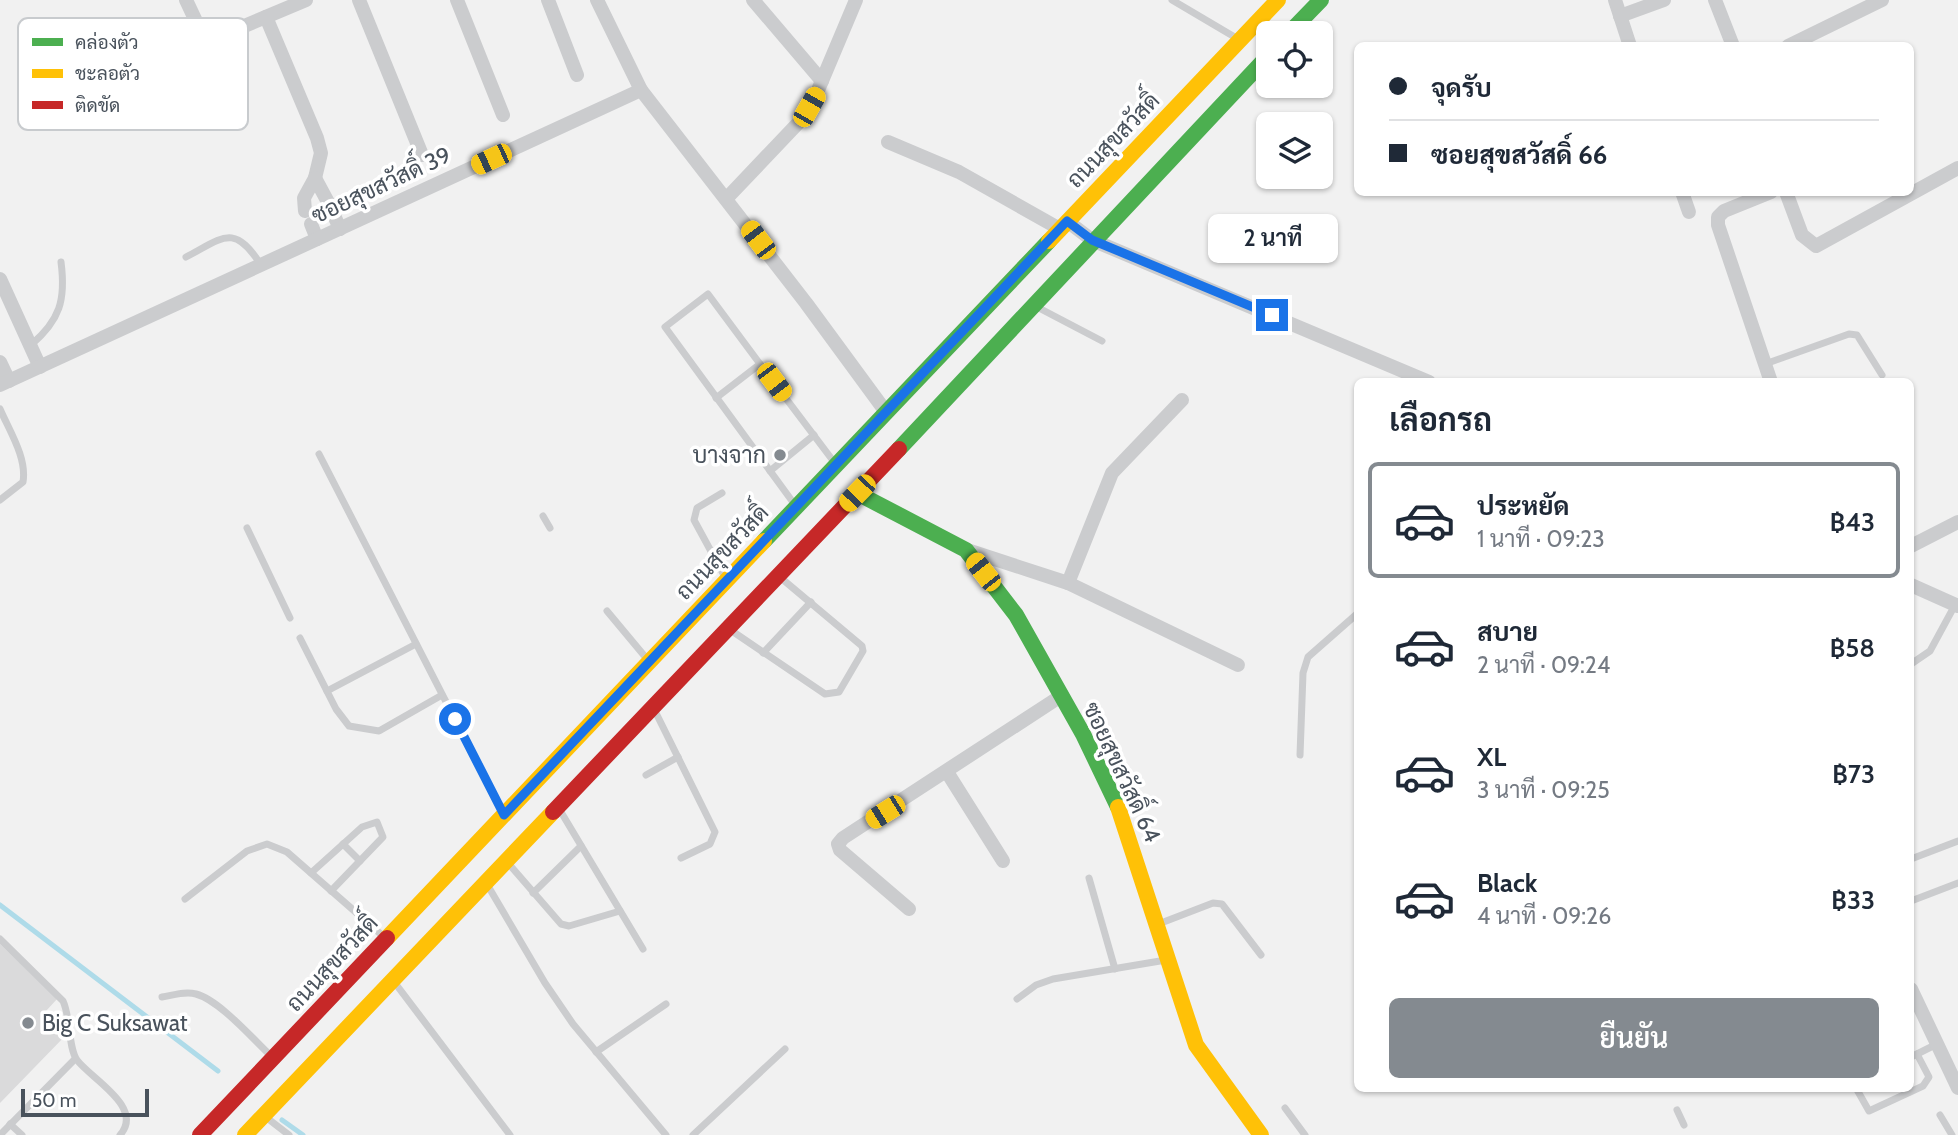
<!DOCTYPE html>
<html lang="th">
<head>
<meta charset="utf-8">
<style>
	:root { --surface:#fff; --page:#f2f2f3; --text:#1f2937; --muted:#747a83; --line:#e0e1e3; --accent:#848a90 }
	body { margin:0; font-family:Cabin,Sarabun,sans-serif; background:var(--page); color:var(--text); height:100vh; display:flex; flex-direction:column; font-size:26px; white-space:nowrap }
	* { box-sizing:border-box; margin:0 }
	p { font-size:23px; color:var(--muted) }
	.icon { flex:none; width:38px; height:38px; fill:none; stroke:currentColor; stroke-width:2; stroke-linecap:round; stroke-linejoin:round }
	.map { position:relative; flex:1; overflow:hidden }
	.drawer { position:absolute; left:1354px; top:378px; width:560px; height:714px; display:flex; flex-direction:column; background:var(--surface); border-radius:10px; box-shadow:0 2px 5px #0004 }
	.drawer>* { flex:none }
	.top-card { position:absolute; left:1354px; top:42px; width:560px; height:154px; border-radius:10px; box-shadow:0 2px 5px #0004; display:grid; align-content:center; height:154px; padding:0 35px; background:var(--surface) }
	.fabs { position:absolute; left:1256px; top:21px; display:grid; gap:14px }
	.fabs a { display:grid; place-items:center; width:77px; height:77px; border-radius:10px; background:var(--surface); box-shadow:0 2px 5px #0004; font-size:35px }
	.scale { position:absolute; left:21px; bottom:18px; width:128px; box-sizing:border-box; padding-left:7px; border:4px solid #49525c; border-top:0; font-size:19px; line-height:24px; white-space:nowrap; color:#49525c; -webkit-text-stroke:5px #fff; paint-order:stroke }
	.end { position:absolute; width:32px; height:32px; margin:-16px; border:9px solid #1a73e8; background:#fff; box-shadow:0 0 0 4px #fff }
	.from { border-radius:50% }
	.bubble { position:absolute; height:49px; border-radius:10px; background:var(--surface); box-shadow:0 2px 5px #0004; font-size:23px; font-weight:600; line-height:49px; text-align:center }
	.car { position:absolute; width:21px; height:42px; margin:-21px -10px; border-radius:9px; box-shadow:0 0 5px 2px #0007; background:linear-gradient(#f5c518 24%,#345 0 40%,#f5c518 0 76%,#345 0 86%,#f5c518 0) }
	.top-card b { display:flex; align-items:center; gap:24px; height:66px; font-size:26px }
	.top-card b+b { border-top:2px solid var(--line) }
	.top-card i { width:18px; height:18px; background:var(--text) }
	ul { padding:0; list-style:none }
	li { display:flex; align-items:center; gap:21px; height:116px; margin:0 14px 10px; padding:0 21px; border:4px solid transparent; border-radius:10px }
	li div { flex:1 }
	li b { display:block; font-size:26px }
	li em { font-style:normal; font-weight:600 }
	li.on { border-color:var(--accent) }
	li>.icon { width:63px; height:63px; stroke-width:1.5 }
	h2 { padding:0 35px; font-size:32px; line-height:84px }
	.cta { display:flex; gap:14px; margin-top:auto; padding:14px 35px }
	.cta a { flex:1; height:80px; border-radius:10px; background:var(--accent); color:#fff; font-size:28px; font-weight:600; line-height:80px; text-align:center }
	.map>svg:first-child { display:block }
</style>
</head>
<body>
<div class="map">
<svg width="1958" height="1135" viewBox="0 0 1958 1135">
	<rect width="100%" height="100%" fill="#f1f1f1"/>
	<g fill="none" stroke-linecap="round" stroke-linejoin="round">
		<g stroke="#aedbe9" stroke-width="5">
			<polyline points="0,905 218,1071"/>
			<polyline points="282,1120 303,1135"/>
		</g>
	</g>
	<polygon fill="#dadadb" points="0,944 57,999 46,1011 66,1035 0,1103"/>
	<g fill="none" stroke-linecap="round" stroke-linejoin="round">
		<g stroke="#cbccce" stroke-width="7">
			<polyline points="1172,0 1238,39"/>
			<path d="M 186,257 C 224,237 234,223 261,265"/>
			<polyline points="1037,307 1102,341"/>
			<path d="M 31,345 C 60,320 66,300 61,262"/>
			<polyline points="760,364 708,294 665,327 795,505"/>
			<polyline points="1765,364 1849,334 1857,335 1882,375"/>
			<polyline points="716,398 760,364 834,462"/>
			<path d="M 0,409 C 10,432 27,458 23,482 L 0,500"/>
			<polyline points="319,454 502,811"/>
			<polyline points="770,471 814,435"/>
			<polyline points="722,493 697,508 694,520 725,577"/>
			<polyline points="543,516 550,528"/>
			<polyline points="247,528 290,618"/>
			<polyline points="607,611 647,659"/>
			<polyline points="732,631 825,694 839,692 863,651 862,646 781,578"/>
			<polyline points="300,638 336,709 349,726 379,731 442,695"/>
			<polyline points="763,653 811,602"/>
			<polyline points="1911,664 1930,651 1955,605"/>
			<polyline points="327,691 416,644"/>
			<polyline points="655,711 715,832 710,844 681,858"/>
			<polyline points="1300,755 1303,673 1308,657 1358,613"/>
			<polyline points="646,775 678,757"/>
			<polyline points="561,812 643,949"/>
			<polyline points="343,844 360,861"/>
			<polyline points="1911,859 1958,841"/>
			<polyline points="508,863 561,924 569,926 620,911"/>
			<polyline points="311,873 362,827 377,822 383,837 331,891"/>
			<polyline points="1089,878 1115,969"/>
			<polyline points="488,886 545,983 573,1024 666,1135"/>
			<polyline points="533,893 581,846"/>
			<polyline points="185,899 247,851 267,844 287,852 383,936"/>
			<polyline points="1911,901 1958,883"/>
			<polyline points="1161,923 1213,903 1222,904 1261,955"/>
			<path d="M 0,939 L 63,1001 C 71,1018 68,1048 77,1060 C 90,1078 145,1107 120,1135"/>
			<polyline points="395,983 510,1135"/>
			<path d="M 162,997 C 174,995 185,991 196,994 C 219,1000 252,1038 270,1055"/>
			<polyline points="1017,999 1036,985 1053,979 1166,960"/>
			<polyline points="596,1052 666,1004"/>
			<polyline points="1911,1057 1937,1044"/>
			<polyline points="1856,1088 1869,1111 1923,1086 1929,1077 1917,1054"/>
			<polyline points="1285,1108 1305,1135"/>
			<polyline points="1677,1110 1684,1125"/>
			<polyline points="1940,1115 1952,1135"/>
			<polyline points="267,1118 289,1135"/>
			<polyline points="10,1124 22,1135"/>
			<polyline points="0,1135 75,1059"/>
			<polyline points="693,1135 785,1049"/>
		</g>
		<g stroke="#cbccce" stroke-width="14">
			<polyline points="186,0 202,34 211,40 306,0"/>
			<polyline points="359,0 422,155"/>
			<polyline points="457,0 503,115"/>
			<polyline points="548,0 577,75"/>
			<polyline points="597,0 641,90"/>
			<polyline points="753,0 822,81"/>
			<polyline points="1615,0 1630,46"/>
			<polyline points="1715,0 1733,46"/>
			<polyline points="1620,16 1664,0"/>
			<polyline points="266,17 317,138 321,153 315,178"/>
			<polyline points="1788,46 1882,0"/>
			<polyline points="888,142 959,172 1060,229"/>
			<polyline points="1682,192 1689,212"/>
			<polyline points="1786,192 1802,235 1816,246 1958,168"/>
			<polyline points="726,199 802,119 816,95 856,0"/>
			<polyline points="305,211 304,198 315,178 329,204"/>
			<polyline points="333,213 340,229"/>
			<polyline points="1067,221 1092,240 1429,382"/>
			<polyline points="311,224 317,239"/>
			<polyline points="0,279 40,367"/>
			<polyline points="0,362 9,381"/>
			<polyline points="1771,382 1718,225 1718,217 1724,211 1771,192"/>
			<polyline points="0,385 641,90 806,303 886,412"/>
			<polyline points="1911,546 1958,522"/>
			<polyline points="967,550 1068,583 1112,473 1182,400"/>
			<polyline points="1068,583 1238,665"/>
			<polyline points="1911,585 1958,606"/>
			<polyline points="947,772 1003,861"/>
			<polyline points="909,909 840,850 838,844 843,838 1061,696"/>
			<polyline points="1911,989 1958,1088"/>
		</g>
		<g stroke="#4caf50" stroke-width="16">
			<polyline points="1289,33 1321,0"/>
			<polyline points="899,449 1269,55"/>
			<polyline points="857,493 966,550 1016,615 1083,734 1118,807"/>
			<polyline points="764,541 1049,241"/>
		</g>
		<g stroke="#ffc107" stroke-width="16">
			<polyline points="1049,241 1278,0"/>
			<polyline points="1118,807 1196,1045 1261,1135"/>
			<polyline points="387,938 764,541"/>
			<polyline points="245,1135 553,812"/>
		</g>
		<g stroke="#c62828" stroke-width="16">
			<polyline points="553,812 899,449"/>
			<polyline points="200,1135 387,938"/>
		</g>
	</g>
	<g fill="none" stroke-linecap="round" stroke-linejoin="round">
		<polyline stroke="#1a73e8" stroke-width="9" points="455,719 504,815 1067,221 1092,240 1272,315"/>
	</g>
	<g fill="#848a90" stroke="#fff" stroke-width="2.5">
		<circle cx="780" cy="455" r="7"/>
		<circle cx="28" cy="1023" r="7"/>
	</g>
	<g text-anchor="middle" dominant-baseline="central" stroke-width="7" stroke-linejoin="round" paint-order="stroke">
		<g font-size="23" fill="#49525c" stroke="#fff">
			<text transform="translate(1113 140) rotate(-46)">ถนนสุขสวัสดิ์</text>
			<text transform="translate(381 185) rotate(-25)">ซอยสุขสวัสดิ์ 39</text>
			<text transform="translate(722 552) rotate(-46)">ถนนสุขสวัสดิ์</text>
			<text transform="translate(1122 772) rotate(65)">ซอยสุขสวัสดิ์ 64</text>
			<text transform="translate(332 963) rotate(-47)">ถนนสุขสวัสดิ์</text>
		</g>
		<g font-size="23" fill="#49525c" stroke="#fff" text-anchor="end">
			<text x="766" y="455">บางจาก</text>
			<text x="42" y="1023" text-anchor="start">Big C Suksawat</text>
		</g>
	</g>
	<rect x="18" y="18" width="230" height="112" rx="10" fill="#fff" stroke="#c8cbce" stroke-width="2"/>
	<rect x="32" y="38" width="31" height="8" fill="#4caf50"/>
	<rect x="32" y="69" width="31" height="9" fill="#ffc107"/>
	<rect x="32" y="101" width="31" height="8" fill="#c62828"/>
	<g font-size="19" fill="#49525c">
		<text x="75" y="49">คล่องตัว</text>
		<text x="75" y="80">ชะลอตัว</text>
		<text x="75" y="112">ติดขัด</text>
	</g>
</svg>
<div class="fabs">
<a><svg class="icon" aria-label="locate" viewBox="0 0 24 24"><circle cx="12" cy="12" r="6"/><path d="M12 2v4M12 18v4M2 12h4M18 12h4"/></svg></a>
<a><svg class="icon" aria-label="layers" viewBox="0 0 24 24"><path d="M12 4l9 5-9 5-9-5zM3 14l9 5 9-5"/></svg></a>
</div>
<div class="scale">50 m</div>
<i class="end from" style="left:455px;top:719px"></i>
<i class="end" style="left:1272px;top:315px"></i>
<div class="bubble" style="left:1208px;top:214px;width:130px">2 นาที</div>
<i class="car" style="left:809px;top:107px;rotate:30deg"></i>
<i class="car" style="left:491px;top:159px;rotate:245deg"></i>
<i class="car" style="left:758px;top:240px;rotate:323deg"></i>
<i class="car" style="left:774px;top:382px;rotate:143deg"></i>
<i class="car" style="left:857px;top:493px;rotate:224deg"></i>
<i class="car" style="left:983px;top:572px;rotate:322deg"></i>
<i class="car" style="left:885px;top:812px;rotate:238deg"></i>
<div class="top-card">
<b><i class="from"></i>จุดรับ</b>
<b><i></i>ซอยสุขสวัสดิ์ 66</b>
</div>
<section class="drawer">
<h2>เลือกรถ</h2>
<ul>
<li class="on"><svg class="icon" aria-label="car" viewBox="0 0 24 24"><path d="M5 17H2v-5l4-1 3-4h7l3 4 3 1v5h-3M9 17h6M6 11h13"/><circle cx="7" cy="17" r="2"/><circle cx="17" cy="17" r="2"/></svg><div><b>ประหยัด</b><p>1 นาที · 09:23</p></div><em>฿43</em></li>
<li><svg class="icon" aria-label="car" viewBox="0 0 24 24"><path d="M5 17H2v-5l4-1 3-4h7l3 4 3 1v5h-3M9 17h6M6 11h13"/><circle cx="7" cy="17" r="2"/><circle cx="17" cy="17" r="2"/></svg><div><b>สบาย</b><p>2 นาที · 09:24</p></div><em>฿58</em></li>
<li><svg class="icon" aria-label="car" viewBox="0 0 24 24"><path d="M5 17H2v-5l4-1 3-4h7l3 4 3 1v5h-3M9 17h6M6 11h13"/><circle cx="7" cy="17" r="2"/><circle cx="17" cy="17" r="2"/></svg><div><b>XL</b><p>3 นาที · 09:25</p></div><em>฿73</em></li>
<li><svg class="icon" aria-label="car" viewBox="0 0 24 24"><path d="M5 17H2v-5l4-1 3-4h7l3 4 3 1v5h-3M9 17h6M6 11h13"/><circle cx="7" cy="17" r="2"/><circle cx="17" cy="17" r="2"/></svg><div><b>Black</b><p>4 นาที · 09:26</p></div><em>฿33</em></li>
</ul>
<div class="cta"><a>ยืนยัน</a></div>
</section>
</div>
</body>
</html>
